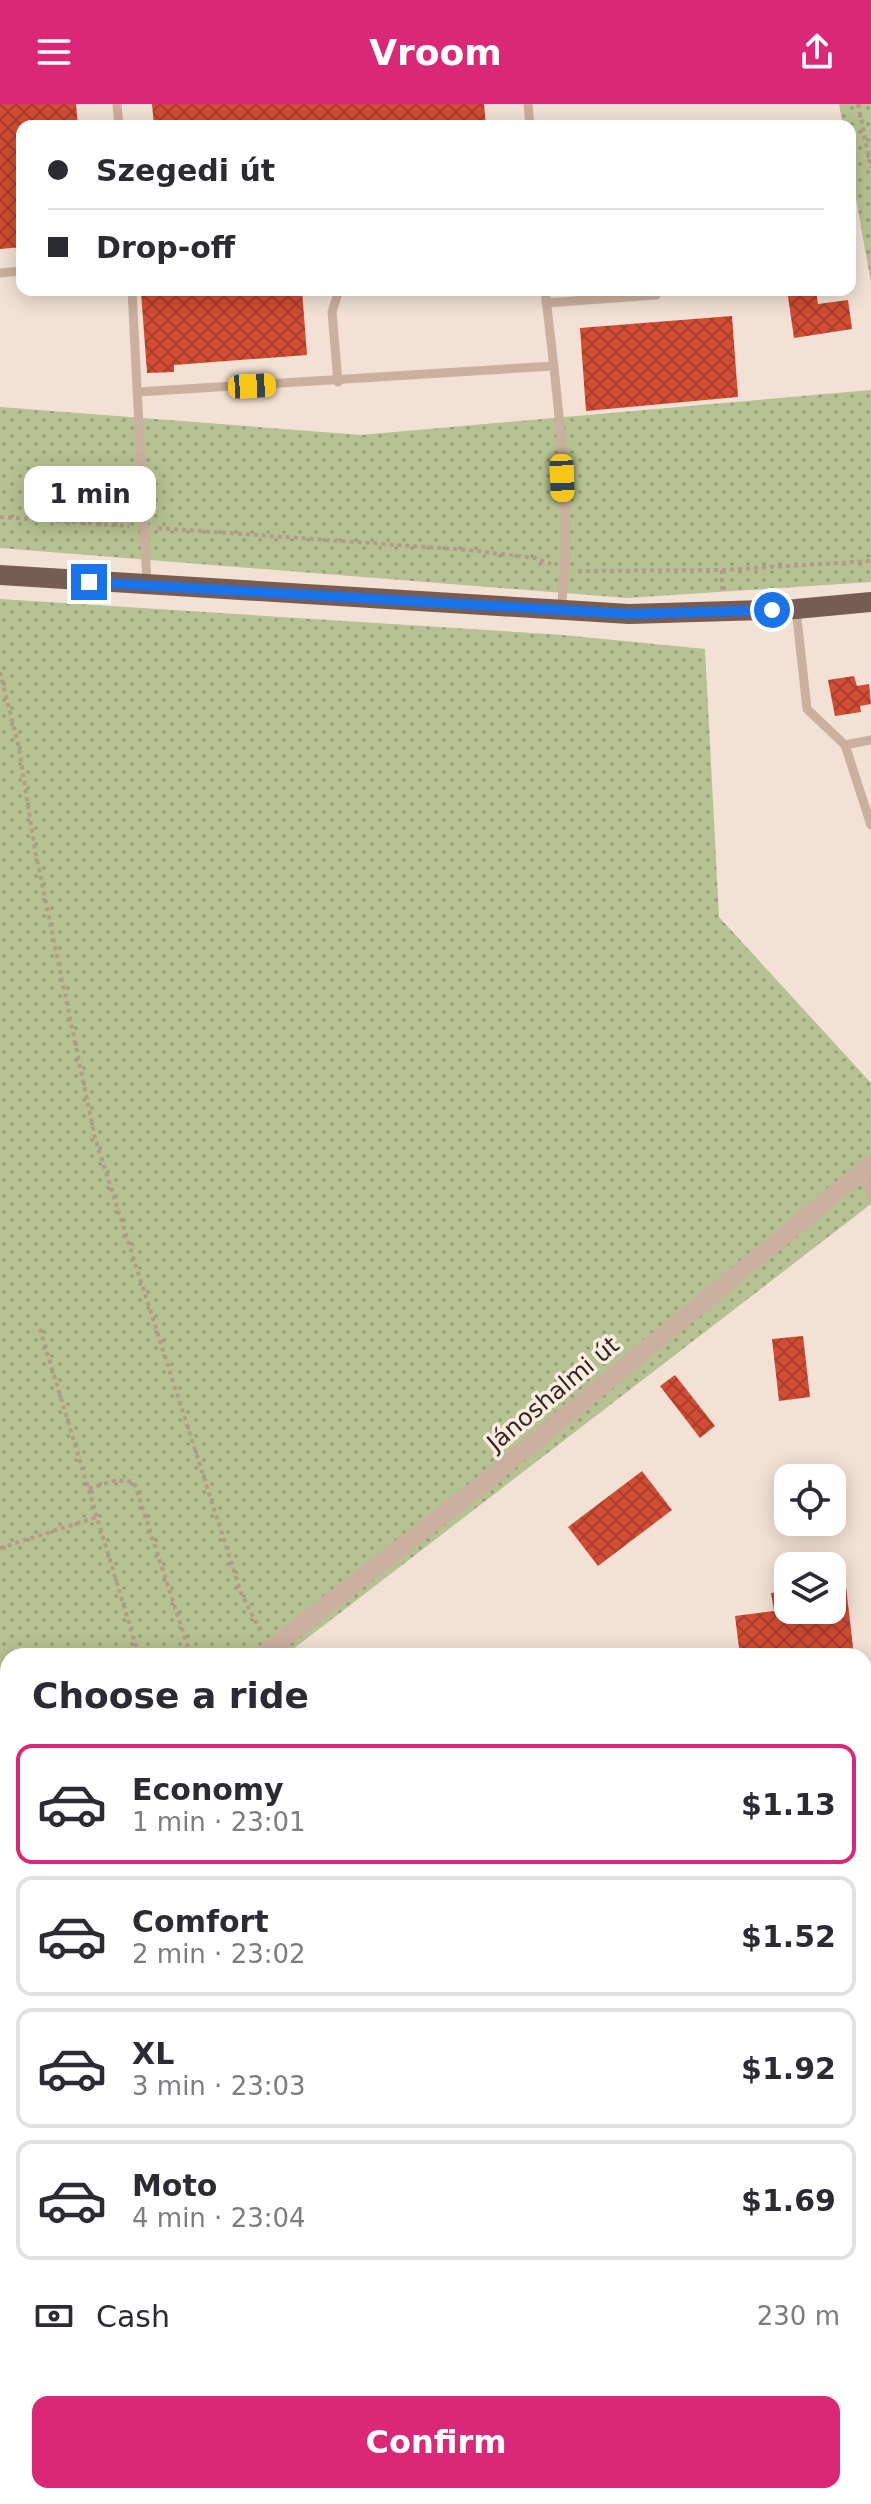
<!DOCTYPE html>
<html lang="en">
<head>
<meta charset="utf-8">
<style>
	:root { --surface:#fff; --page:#f7f7f7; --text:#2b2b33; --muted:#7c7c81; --line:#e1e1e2; --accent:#db2777 }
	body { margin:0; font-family:"DejaVu Sans",sans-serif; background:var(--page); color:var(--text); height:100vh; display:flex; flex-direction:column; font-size:30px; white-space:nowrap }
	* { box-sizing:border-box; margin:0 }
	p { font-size:26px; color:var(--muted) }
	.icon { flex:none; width:44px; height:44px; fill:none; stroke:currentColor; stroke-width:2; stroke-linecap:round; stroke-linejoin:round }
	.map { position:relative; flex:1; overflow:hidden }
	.drawer { position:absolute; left:0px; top:1544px; width:872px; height:856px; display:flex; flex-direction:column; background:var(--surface); border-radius:24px 24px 0 0; box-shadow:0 4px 20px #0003 }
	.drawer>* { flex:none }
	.guide { position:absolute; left:16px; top:16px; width:840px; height:176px; border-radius:16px; box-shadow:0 4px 20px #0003; display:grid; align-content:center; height:176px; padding:0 32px; background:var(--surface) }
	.controls { position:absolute; left:774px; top:1360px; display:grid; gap:16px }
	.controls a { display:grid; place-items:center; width:72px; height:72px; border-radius:16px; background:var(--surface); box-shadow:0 4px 20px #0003; font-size:40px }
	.end { position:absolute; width:36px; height:36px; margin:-18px; border:10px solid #1a73e8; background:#fff; box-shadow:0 0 0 4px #fff }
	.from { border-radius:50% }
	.bubble { position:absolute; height:56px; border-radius:16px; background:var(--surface); box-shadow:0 4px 20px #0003; font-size:26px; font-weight:700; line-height:56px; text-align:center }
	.car { position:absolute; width:24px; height:48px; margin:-24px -12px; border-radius:10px; box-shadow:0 0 6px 2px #0007; background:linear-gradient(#f5c518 24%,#345 0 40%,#f5c518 0 76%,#345 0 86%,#f5c518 0) }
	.guide b { display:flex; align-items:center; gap:28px; height:76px; font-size:30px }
	.guide b+b { border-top:2px solid var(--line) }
	.guide i { width:20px; height:20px; background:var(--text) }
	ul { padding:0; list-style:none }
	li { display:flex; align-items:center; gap:24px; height:120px; margin:0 16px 12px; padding:0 16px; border:4px solid var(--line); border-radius:16px }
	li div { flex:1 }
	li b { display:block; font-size:30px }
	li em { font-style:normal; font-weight:700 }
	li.current { border-color:var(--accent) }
	li>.icon { width:72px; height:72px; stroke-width:1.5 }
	h2 { padding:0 32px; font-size:36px; line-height:96px }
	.pay { display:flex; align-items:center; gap:20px; height:88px; padding:0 32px; font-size:30px }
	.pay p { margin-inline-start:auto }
	.button { display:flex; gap:16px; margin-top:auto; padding:16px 32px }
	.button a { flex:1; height:92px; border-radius:16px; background:var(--accent); color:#fff; font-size:32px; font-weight:700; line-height:92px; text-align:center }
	header { display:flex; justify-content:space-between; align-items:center; height:104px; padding:0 32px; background:var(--accent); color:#fff; font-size:36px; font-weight:700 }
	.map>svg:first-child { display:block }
</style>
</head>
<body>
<header><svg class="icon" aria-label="menu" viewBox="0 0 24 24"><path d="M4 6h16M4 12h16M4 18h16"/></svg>Vroom<svg class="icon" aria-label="share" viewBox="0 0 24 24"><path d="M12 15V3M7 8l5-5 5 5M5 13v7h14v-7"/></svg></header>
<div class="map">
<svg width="871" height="2400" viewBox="0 0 871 2400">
	<defs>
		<pattern id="grass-dots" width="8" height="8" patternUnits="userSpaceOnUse" patternTransform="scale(2)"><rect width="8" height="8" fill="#b6c293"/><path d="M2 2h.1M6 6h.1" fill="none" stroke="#959e78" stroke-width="1.8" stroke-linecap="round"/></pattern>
		<pattern id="building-cross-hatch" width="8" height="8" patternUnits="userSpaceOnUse" patternTransform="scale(2)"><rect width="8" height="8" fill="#d14c33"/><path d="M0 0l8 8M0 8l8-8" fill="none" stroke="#aa3f2b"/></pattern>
	</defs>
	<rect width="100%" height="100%" fill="#f2e1d4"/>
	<g fill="url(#grass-dots)">
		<polygon points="839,0 871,0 871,179 850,61 850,22 843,22"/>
		<polygon points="871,286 871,478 627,494 0,444 0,303 361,331"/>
		<polygon points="0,495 563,531 705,545 719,813 871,979 871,1100 284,1552 8,1552 8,2392 864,2392 864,1717 871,1716 871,2400 0,2400"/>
	</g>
	<g fill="url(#building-cross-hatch)">
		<polygon points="0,0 76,0 78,22 22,22 22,143 0,145"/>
		<polygon points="152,0 484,0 486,22 154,22"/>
		<polygon points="170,186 302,186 307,251 174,261 174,268 147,269 141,188"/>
		<polygon points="787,186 816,186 818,200 848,196 852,225 794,234"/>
		<polygon points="732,212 738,293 586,307 580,224"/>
		<polygon points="854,572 857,582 869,580 871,600 860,602 861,608 835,612 828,576"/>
		<polygon points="803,1232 810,1293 779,1297 772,1235"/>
		<polygon points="675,1271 715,1322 700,1334 660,1282"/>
		<polygon points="642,1367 672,1406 598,1462 568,1423"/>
		<polygon points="832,1456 843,1456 854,1552 740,1552 735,1512 774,1507 771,1489 788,1487 788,1506 832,1506"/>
	</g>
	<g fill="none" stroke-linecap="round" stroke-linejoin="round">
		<g stroke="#b79989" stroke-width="4" stroke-dasharray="4 4" stroke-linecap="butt">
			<polyline points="858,0 871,64"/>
			<polyline points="0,413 129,422"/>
			<polyline points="158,424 468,446 535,454 551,460"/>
			<polyline points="722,466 722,487"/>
			<polyline points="578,467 722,466 871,457"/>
			<polyline points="0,568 19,644 35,746 95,1034 241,1489 261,1528"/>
			<polyline points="40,1225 139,1552"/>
			<polyline points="89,1385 116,1376 134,1378 191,1552"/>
			<polyline points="0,1444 97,1413"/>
			<polyline points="0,1721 8,1718"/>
			<polyline points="0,2008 8,2019"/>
			<polyline points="251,2392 255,2400"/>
		</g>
		<g stroke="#cbaf9f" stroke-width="9">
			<polyline points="117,0 119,22"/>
			<polyline points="528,0 530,22"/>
			<polyline points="0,169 22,167"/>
			<polyline points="132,186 147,479"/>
			<path d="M 545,186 C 557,291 573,401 561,507"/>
			<polyline points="546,199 656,191"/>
			<polyline points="338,278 332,208 339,186"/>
			<polyline points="138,288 553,262"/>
			<polyline points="796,505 807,605 845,641 871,636"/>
			<polyline points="845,641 871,721"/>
			<polyline points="861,1067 871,1092"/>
		</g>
		<g stroke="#cbaf9f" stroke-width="18">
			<polyline points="261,1552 475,1386 871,1060"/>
			<polyline points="864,1697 871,1696"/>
			<polyline points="470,2392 472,2400"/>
		</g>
		<polyline stroke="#775c53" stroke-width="20" points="0,471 629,510 796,505 871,498"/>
	</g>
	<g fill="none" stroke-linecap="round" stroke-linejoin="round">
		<polyline stroke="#1a73e8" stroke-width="10" points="89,478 629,510 772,506"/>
	</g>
	<g text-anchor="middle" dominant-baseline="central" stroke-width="7" stroke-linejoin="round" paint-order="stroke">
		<g font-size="24" fill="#342723" stroke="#faece0">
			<text transform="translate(553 1290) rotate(-40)">Jánoshalmi út</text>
		</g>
	</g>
</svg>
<div class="controls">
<a><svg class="icon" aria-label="locate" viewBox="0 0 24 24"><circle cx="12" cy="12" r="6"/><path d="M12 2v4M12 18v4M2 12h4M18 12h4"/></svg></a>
<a><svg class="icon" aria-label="layers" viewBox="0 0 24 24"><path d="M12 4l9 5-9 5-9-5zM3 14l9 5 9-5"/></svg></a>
</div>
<i class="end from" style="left:772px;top:506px"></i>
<i class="end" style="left:89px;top:478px"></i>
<div class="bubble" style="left:24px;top:362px;width:132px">1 min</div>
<i class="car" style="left:252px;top:282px;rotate:87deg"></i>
<i class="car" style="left:562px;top:374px;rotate:178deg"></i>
<div class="guide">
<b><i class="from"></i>Szegedi út</b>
<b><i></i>Drop-off</b>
</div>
<section class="drawer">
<h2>Choose a ride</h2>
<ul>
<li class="current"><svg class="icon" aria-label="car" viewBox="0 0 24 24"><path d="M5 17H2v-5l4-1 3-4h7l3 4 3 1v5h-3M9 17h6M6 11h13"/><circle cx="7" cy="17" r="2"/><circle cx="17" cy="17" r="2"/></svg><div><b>Economy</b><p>1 min · 23:01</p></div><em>$1.13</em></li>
<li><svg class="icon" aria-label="car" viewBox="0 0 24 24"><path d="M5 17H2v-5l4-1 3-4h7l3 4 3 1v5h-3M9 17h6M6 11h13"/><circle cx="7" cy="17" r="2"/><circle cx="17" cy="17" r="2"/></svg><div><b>Comfort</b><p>2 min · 23:02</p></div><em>$1.52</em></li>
<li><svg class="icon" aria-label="car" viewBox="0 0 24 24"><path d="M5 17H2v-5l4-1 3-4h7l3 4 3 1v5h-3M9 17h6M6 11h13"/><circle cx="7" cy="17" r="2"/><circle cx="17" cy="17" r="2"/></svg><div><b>XL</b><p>3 min · 23:03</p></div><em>$1.92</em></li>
<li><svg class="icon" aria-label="car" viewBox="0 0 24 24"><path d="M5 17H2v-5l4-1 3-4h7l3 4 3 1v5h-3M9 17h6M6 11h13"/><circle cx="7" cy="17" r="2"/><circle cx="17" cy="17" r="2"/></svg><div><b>Moto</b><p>4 min · 23:04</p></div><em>$1.69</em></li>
</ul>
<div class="pay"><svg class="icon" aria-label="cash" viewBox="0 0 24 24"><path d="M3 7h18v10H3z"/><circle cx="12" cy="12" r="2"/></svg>Cash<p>230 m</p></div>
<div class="button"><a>Confirm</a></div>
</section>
</div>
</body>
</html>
